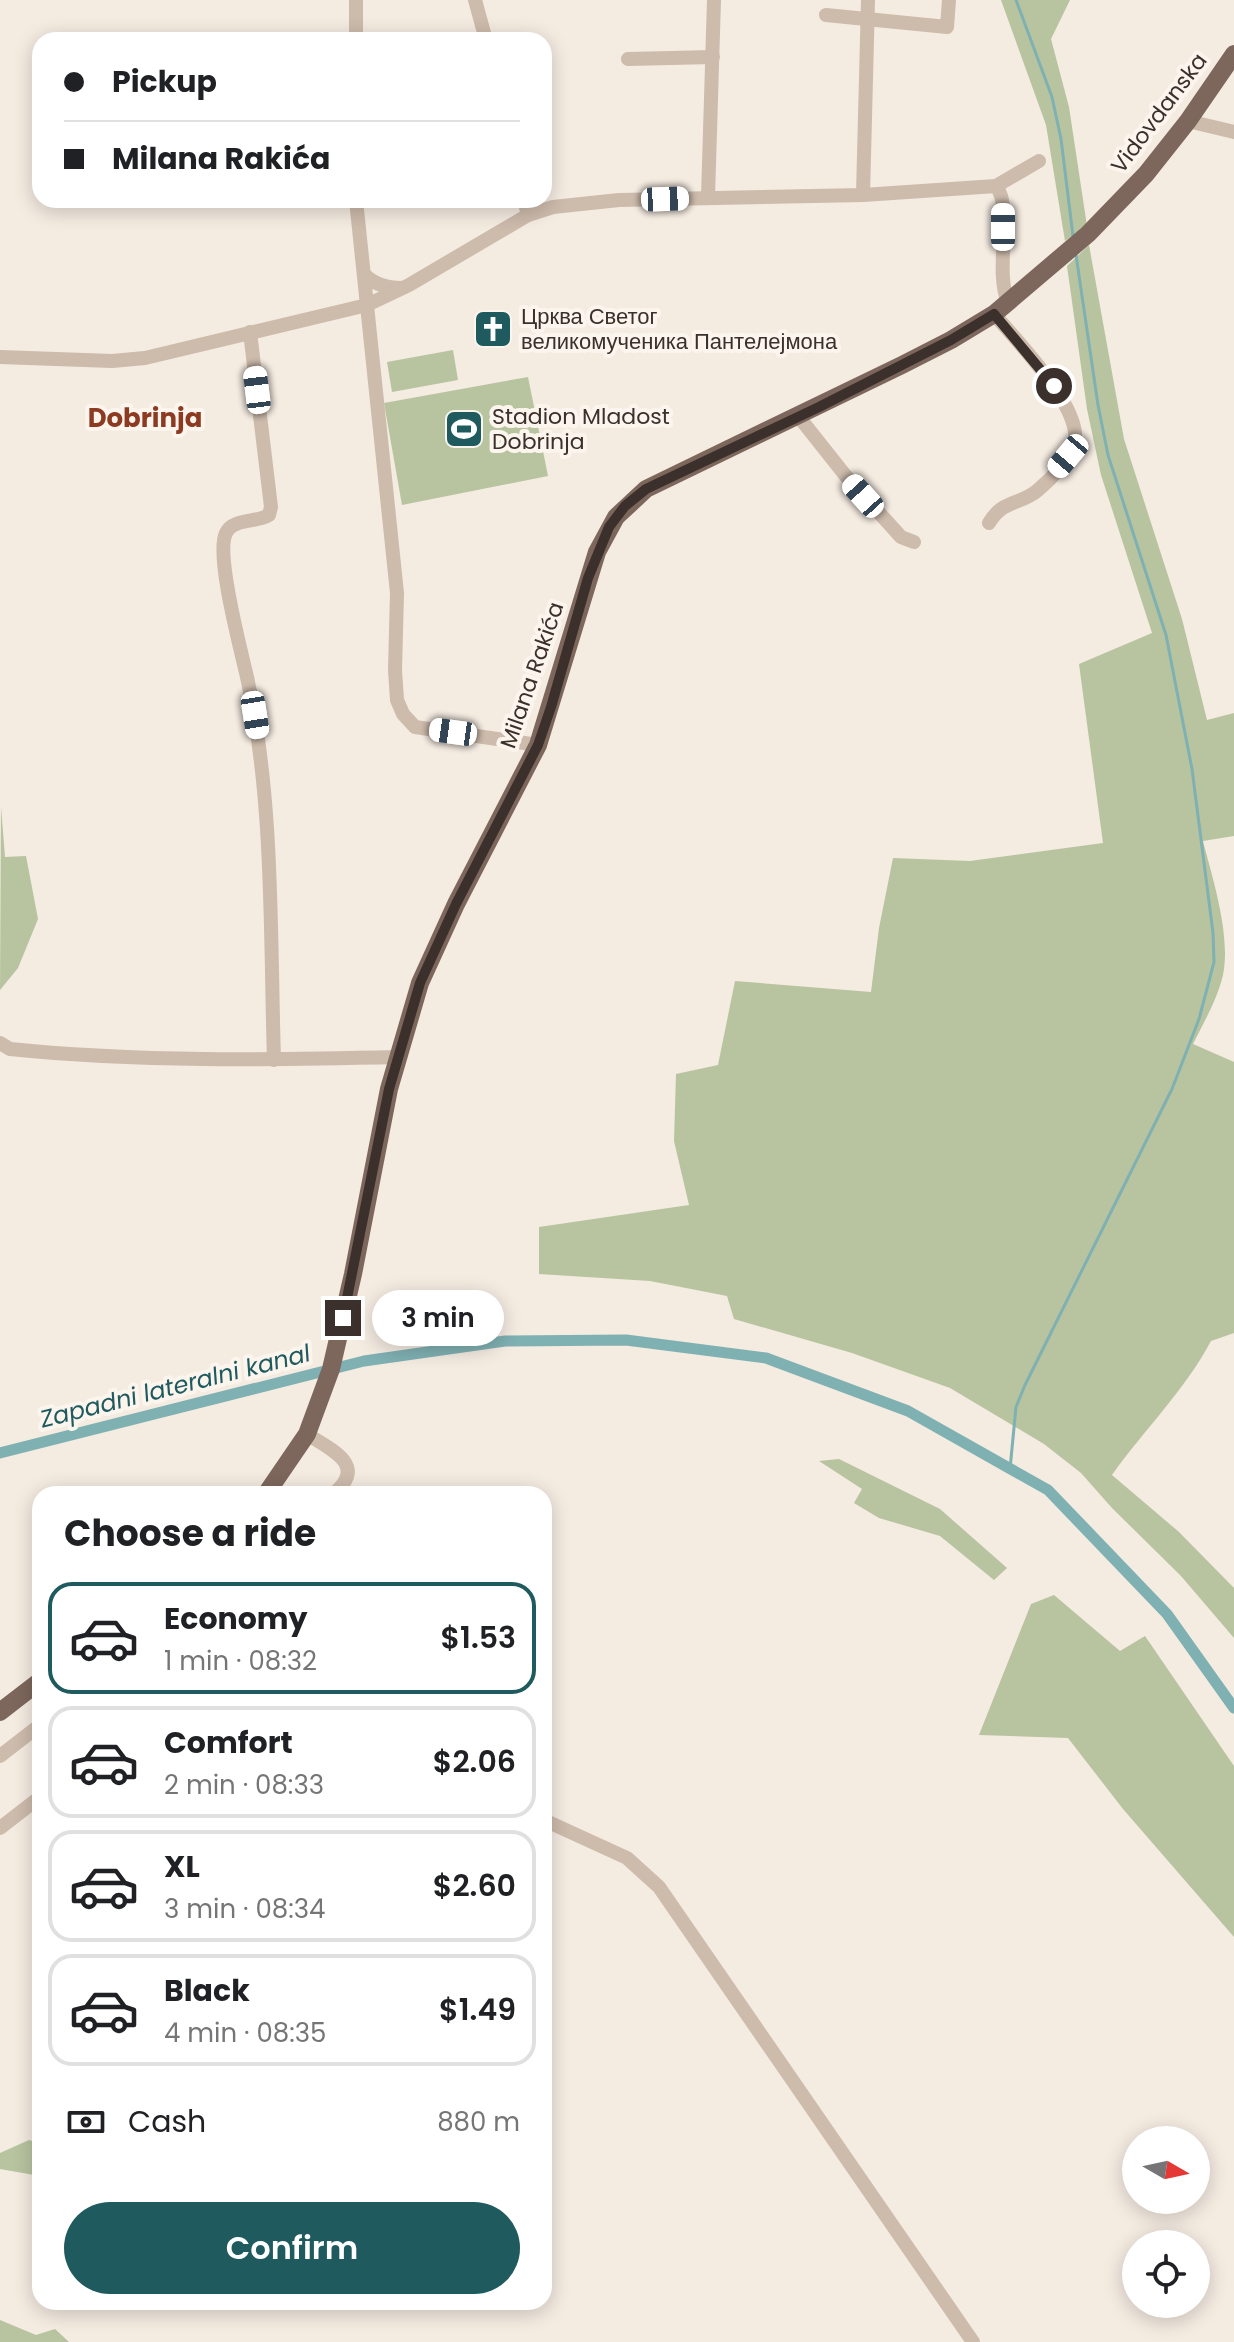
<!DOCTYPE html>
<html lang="en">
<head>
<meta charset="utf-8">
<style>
	:root { --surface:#fff; --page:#f2f2f2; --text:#202124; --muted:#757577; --line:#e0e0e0; --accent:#1f5a5e }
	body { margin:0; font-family:Poppins,sans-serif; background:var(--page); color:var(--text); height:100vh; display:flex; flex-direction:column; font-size:30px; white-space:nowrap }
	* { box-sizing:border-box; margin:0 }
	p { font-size:26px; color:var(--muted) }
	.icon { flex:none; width:44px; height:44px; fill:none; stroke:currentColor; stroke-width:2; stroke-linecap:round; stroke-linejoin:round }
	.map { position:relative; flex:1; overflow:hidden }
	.details { position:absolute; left:32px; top:1486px; width:520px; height:824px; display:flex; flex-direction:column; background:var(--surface); border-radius:24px; box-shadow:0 4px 20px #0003 }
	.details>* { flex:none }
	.banner { position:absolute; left:32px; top:32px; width:520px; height:176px; border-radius:24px; box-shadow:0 4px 20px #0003; display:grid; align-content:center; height:176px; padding:0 32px; background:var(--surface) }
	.needle { width:52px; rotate:99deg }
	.controls { position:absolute; left:1122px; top:2126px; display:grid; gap:16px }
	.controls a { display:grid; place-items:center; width:88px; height:88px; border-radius:50%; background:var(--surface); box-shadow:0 4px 20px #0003; font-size:40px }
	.end { position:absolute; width:36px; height:36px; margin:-18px; border:10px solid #3b302b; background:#fff; box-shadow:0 0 0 4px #fff }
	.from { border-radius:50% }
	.bubble { position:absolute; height:56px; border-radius:28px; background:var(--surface); box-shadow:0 4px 20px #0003; font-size:26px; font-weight:600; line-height:56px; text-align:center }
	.car { position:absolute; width:24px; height:48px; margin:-24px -12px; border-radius:10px; box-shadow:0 0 6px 2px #0007; background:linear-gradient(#fff 24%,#345 0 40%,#fff 0 76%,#345 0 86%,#fff 0) }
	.banner b { display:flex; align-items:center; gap:28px; height:76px; font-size:30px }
	.banner b+b { border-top:2px solid var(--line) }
	.banner i { width:20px; height:20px; background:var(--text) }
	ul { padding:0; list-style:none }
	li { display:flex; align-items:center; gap:24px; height:112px; margin:0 16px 12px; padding:0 16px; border:4px solid var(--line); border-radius:24px }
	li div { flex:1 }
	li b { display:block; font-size:30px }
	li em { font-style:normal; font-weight:600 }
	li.selected { border-color:var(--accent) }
	li>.icon { width:72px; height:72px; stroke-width:1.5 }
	h2 { padding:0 32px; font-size:36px; line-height:96px }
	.pay { display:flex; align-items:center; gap:20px; height:88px; padding:0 32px; font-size:30px }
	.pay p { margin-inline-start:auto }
	.primary-button { display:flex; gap:16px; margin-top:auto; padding:16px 32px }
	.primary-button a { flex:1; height:92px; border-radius:48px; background:var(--accent); color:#fff; font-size:32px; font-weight:600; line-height:92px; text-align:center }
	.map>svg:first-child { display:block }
</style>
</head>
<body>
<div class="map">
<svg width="1234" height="2342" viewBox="0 0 1234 2342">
	<rect width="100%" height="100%" fill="#f4ebe1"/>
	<g fill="#b8c4a0">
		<polygon points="1001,0 1070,0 1051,39 1069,107 1087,226 1065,241 1046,125"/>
		<path d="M 1089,245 L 1124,439 L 1182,619 L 1207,720 L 1234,713 L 1234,836 L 1203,841 C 1213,880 1231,935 1223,975 C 1217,1000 1204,1022 1193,1044 L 1234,1062 L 1234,1333 L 1211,1341 C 1185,1390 1144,1430 1112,1475 L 1179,1532 L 1234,1588 L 1234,1638 L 1181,1576 L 1112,1508 L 1081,1473 L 1044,1444 L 950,1388 L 852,1353 L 734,1319 L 727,1296 L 650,1281 L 539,1274 L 539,1227 L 689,1205 L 674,1141 L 676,1074 L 718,1065 L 735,981 L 871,992 L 879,928 L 893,858 L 970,861 L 1103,843 L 1079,664 L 1152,633 L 1101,475 L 1087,409 L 1067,266 Z"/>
		<polygon points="453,350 458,380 392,392 387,362"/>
		<polygon points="528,377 548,476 402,505 384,403"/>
		<polygon points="1,807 5,857 26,856 38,919 18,968 0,990"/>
		<polygon points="839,1459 940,1509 1007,1568 994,1580 940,1536 879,1518 854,1503 862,1489 819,1461"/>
		<polygon points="1054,1595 1120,1651 1145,1636 1234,1766 1234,1937 1123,1809 1068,1738 979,1735 1031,1604"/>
		<polygon points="29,2140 40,2143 40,2176 0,2169 0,2153"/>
		<polygon points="0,2320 36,2335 55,2329 69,2342 0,2342"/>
	</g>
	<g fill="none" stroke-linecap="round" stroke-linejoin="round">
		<g stroke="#7fb0b2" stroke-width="3">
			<polyline points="1016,0 1052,97 1061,139 1073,236"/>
			<polyline points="1010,1469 1016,1407 1025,1385 1172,1089 1199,1019 1214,962 1213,933 1192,769 1166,635 1108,455 1098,405 1076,255"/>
		</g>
		<polyline stroke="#7fb0b2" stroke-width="11" points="0,1453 364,1361 505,1341 626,1340 766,1358 908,1411 1048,1490 1167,1614 1234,1708"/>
		<g stroke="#cdbbac" stroke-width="14">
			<polyline points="475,0 486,40"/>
			<polyline points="826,15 947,27 949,0"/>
			<polyline points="356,40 356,0"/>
			<polyline points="628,59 713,57"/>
			<polyline points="1188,121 1234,132"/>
			<path d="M 996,186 C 1014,209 994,270 1008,302"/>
			<polyline points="863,195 868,0"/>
			<polyline points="708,197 714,0"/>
			<polyline points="356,200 397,593 395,670 397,700 403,714 415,727 538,745"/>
			<polyline points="524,200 528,215"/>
			<path d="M 364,274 C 374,285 387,288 402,288"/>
			<path d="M 250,332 L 271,507 L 269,515 C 257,523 233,518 226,533 C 215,554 241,650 247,677 C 274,801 270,933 274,1060"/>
			<polyline points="0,357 112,361 145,358 367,305 409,285 528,215 553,207 619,200 863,195 996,186 1039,161"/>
			<polyline points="799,417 845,475 901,537 914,542"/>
			<path d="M 989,523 C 1003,499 1021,505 1038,490 C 1051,479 1072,458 1075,441 C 1080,405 1016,340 994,314"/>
			<path d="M 0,1043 L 10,1049 C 139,1062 269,1060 399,1057"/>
			<path d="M 307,1434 C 331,1450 369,1465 333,1494"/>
			<polyline points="0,1756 40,1725"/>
			<polyline points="544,1820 627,1858 659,1887 973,2342"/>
			<polyline points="0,1828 40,1797"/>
		</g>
		<g stroke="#7d675c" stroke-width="18">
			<polyline points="266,1494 307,1434 331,1369 353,1274 389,1089 420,983 456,904 538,745 597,552 616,517 646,489 902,365 951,340 994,314 1088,234 1146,174 1188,121 1234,54"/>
			<polyline points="0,1712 40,1681"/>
		</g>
	</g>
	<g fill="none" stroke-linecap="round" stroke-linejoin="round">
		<polyline stroke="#3b302b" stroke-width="10" points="343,1318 389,1089 420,983 456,904 538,745 551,707 588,578 609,527 625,506 646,489 819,407 951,340 994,314 1054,386"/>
	</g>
	<defs>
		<g id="church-square" transform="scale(2)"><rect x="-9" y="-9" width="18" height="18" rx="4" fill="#1f5a5e" stroke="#fbf5ee"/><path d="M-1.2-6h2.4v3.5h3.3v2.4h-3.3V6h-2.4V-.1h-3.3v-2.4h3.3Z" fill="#fff"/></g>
		<g id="stadium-square" transform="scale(2)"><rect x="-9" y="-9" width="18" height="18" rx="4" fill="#1f5a5e" stroke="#fbf5ee"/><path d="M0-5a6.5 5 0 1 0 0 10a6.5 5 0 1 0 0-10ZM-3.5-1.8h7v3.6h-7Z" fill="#fff"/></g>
	</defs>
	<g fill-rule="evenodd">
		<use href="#church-square" x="493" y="329"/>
		<use href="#stadium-square" x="464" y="429"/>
	</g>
	<g text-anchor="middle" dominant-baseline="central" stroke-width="8" stroke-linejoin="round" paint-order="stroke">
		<g font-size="22" fill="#3b302b" stroke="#fbf5ee">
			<text transform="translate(1159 113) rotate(-53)">Vidovdanska</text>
			<text transform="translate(532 675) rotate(-71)">Milana Rakića</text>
		</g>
		<g font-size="22" fill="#3b302b" stroke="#fbf5ee" text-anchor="start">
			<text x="521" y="316">Црква Светог<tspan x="521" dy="25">великомученика Пантелејмона</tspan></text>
			<text x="492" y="416">Stadion Mladost<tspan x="492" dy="25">Dobrinja</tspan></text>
		</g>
		<g font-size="24" font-style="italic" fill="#1f5a5e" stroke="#fbf5ee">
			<text transform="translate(175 1386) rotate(-14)">Zapadni lateralni kanal</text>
		</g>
		<g font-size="26" font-weight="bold" fill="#8c3b22" stroke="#fbf5ee">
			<text x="145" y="418">Dobrinja</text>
		</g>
	</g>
</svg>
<div class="controls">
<a><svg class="needle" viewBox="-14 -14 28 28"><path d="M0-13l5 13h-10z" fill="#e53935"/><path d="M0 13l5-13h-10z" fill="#757577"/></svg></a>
<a><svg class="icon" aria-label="locate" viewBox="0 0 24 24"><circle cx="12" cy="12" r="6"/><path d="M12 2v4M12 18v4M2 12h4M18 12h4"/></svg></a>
</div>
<i class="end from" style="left:1054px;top:386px"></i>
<i class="end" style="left:343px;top:1318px"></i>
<div class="bubble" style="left:372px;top:1290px;width:132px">3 min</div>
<i class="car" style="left:665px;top:199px;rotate:88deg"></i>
<i class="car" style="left:1003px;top:227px;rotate:0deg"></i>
<i class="car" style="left:257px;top:390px;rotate:353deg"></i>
<i class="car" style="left:1068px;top:456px;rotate:220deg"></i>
<i class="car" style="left:863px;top:496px;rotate:318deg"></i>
<i class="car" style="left:255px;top:715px;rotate:171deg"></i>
<i class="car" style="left:453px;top:732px;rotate:278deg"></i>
<div class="banner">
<b><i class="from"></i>Pickup</b>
<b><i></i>Milana Rakića</b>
</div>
<section class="details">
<h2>Choose a ride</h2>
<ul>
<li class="selected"><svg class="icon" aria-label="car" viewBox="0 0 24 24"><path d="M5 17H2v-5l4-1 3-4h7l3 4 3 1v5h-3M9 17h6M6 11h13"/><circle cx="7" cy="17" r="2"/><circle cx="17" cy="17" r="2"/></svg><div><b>Economy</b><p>1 min · 08:32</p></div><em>$1.53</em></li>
<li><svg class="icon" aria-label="car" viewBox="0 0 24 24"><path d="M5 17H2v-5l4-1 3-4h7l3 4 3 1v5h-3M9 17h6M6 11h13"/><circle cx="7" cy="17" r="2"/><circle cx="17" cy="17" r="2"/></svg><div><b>Comfort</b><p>2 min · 08:33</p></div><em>$2.06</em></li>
<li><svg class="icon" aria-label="car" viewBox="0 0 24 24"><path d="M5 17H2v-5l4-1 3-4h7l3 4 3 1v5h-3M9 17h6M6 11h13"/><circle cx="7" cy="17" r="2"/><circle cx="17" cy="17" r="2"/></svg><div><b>XL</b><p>3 min · 08:34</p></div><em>$2.60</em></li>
<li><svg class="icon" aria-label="car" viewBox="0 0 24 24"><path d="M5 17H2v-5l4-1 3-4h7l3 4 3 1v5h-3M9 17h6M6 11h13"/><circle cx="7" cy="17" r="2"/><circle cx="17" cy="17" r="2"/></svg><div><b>Black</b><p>4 min · 08:35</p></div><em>$1.49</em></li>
</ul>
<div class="pay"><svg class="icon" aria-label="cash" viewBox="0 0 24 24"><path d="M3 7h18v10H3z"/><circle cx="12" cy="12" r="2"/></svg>Cash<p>880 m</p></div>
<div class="primary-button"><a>Confirm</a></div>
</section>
</div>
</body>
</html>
